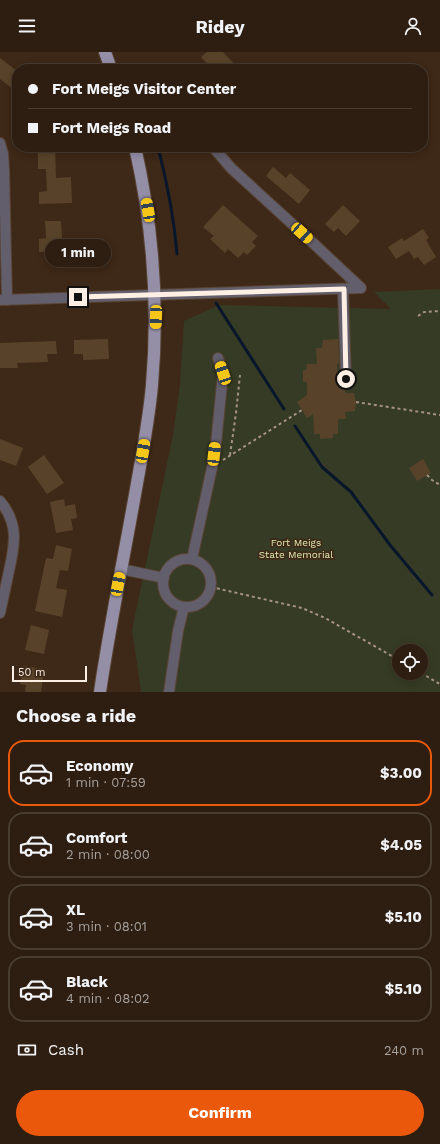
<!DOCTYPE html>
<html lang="en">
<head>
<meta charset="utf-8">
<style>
	:root { --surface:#2e1e11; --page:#36271a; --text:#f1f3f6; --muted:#a7a29f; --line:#493c31; --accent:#ea580c }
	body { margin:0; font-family:"Work Sans",sans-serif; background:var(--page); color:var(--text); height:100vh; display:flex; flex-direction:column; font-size:15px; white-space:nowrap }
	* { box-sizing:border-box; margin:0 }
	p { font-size:13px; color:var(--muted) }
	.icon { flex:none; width:22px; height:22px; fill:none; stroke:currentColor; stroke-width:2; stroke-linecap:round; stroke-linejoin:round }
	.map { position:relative; height:640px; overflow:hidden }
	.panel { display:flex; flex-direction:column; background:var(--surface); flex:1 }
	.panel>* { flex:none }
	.hud { position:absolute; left:12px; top:12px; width:416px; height:88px; border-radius:16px; box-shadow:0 2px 10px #0003,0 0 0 1px var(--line); display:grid; align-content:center; height:88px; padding:0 16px; background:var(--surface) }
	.controls { position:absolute; left:392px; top:592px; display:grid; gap:8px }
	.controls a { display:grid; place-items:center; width:36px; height:36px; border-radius:50%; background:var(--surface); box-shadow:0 2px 10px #0003,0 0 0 1px var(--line); font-size:20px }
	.scale { position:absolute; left:12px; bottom:10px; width:75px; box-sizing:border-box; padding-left:4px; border:2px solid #feefe4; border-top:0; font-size:11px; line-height:14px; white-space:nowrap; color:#feefe4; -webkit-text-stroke:3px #3e2817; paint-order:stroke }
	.end { position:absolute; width:18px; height:18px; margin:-9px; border:5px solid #feefe4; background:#111; box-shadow:0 0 0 2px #111 }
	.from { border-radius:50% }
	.bubble { position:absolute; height:28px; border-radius:14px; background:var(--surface); box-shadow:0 2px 10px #0003,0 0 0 1px var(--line); font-size:13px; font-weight:700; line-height:28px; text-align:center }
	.car { position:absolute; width:12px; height:24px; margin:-12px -6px; border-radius:5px; box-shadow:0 0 3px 1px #0007; background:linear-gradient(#f5c518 24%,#345 0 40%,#f5c518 0 76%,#345 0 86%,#f5c518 0) }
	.hud b { display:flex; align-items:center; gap:14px; height:38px; font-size:15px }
	.hud b+b { border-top:1px solid var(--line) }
	.hud i { width:10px; height:10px; background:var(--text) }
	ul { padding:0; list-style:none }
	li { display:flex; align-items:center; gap:12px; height:66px; margin:0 8px 6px; padding:0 8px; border:2px solid var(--line); border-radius:16px }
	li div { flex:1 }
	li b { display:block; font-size:15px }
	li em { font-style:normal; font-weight:700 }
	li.selected { border-color:var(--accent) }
	li>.icon { width:36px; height:36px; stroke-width:1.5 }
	h2 { padding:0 16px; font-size:18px; line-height:48px }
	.pay { display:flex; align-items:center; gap:10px; height:44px; padding:0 16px; font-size:15px }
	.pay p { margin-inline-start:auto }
	.cta { display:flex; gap:8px; margin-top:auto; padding:8px 16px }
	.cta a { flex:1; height:46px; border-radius:24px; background:var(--accent); color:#fff; font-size:16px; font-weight:700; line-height:46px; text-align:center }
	header { display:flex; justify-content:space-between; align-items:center; height:52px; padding:0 16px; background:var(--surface); font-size:18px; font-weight:700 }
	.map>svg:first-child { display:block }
</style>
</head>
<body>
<header><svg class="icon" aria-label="menu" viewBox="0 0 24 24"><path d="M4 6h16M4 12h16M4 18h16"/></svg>Ridey<svg class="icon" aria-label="person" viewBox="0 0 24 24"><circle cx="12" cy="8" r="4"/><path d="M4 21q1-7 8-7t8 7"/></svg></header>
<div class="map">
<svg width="440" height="640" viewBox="0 0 440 640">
	<rect width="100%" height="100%" fill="#3e2817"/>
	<path fill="#363b25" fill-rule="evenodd" d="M 440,237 L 440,640 L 141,640 L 132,578 L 173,383 L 180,332 L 184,269 L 219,253 L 391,257 L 374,240 ZM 399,599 L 421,599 L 421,621 L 399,621 Z"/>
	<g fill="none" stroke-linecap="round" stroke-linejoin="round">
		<g stroke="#08162b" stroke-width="3">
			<path d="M 158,95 C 167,130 174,166 177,202"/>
			<polyline points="216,251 284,357"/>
			<polyline points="295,374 322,415 351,440 390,493 432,543"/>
		</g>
	</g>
	<g fill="#58432a">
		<polygon points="207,0 223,0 239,17 212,17 201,5"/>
		<polygon points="0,6 17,19 17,40 0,27"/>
		<polygon points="38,95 55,95 56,126 71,125 72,151 39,152 39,140 47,139 46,117 38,117"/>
		<polygon points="273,115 286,126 290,121 310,138 299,152 266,124"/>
		<polygon points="223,153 258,184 252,190 256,194 247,203 244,200 238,206 228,197 225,201 210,187 214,184 203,175"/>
		<polygon points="343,153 360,169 346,184 338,176 334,180 325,172"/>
		<polygon points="45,169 61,169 62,186 67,186 67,199 39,200 39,187 46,186"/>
		<polygon points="423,177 429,186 426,188 436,205 424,213 418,205 414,207 409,199 396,207 388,195 402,186 404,189"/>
		<polygon points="108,287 109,307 83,308 83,302 74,302 74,288"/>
		<polygon points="338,287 339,311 337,312 338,329 340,329 343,333 345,333 345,341 354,341 356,351 355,359 345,360 346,367 338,367 338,382 333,382 333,386 320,387 320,382 314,382 313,362 307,366 297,350 307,343 307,330 303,330 303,318 306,318 307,312 317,312 316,296 322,296 323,288"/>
		<polygon points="56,289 57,302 47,302 48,310 17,311 18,316 0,316 0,291"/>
		<polygon points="0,387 23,396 16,414 0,408"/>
		<polygon points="44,403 64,431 47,442 28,415"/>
		<polygon points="423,407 431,421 417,429 409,416"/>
		<polygon points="64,447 65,454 75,452 77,466 71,467 73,478 56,481 50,450"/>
		<polygon points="56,493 72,497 68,519 60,518 56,536 67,538 62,565 35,559 46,506 53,507"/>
		<polygon points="31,573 49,578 44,602 25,598"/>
		<polygon points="22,614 44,617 41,640 25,640 26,633 20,632"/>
	</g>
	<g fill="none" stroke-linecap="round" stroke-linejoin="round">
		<g stroke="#594434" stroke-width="12">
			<g id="minor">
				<polyline points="0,91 3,102 4,117 7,248"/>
				<polyline points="343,237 346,327"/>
				<polyline points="0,248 361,236 313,191 231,116 213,95"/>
				<path d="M 0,449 C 19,472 15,492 9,519 C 6,533 3,547 0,561"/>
				<circle cx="187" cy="531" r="24"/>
				<polyline points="192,507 215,402 223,321 218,306"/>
				<polyline points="121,517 164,526"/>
				<polyline points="169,640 178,579 184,555"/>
			</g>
		</g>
		<g stroke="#594434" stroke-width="14">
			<g id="major">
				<polyline points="105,0 111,17"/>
				<path d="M 100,640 C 110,572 124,505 136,437 C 142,403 149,368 152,333 C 159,252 153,174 135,95"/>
			</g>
		</g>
		<g stroke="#a69386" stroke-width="2" stroke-dasharray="3 3" stroke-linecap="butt">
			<polyline points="418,264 424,260 440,259"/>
			<polyline points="356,350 440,363"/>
			<polyline points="230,403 236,361 240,323"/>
			<polyline points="223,408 302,358"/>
			<polyline points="427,423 432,428 440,433"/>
			<polyline points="211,535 302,556 325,566 399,608"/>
			<polyline points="421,621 440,632"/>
		</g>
		<use href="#minor" stroke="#625e6b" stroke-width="10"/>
		<use href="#major" stroke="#958ea7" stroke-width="12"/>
	</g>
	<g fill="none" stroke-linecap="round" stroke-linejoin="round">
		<polyline stroke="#feefe4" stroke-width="5" points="78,245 344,237 346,327"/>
	</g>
	<g text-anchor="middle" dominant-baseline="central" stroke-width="3.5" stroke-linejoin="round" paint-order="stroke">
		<g font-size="10" fill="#deecb1" stroke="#3e2817">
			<text x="296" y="490">Fort Meigs<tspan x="296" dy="12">State Memorial</tspan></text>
		</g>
	</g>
</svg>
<div class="controls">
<a><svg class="icon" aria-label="locate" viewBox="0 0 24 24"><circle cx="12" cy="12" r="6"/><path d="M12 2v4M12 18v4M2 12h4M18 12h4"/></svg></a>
</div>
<div class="scale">50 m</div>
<i class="end from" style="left:346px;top:327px"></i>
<i class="end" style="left:78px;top:245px"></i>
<div class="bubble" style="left:45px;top:187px;width:66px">1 min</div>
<i class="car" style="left:148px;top:158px;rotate:350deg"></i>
<i class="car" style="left:302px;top:181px;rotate:132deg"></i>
<i class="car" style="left:156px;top:265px;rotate:182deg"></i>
<i class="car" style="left:223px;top:321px;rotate:341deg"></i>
<i class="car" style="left:143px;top:399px;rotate:10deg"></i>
<i class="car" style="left:214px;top:402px;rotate:6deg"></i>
<i class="car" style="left:118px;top:532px;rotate:11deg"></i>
<div class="hud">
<b><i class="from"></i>Fort Meigs Visitor Center</b>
<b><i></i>Fort Meigs Road</b>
</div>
</div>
<section class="panel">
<h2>Choose a ride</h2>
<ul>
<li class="selected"><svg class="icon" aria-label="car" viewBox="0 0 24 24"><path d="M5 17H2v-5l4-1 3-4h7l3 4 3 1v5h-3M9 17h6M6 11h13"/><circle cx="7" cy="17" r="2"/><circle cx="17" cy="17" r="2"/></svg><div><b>Economy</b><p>1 min · 07:59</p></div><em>$3.00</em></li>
<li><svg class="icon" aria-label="car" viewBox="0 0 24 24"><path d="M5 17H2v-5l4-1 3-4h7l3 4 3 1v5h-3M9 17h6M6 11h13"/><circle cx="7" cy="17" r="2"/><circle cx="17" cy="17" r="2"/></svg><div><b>Comfort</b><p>2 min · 08:00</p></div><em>$4.05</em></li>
<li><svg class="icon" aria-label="car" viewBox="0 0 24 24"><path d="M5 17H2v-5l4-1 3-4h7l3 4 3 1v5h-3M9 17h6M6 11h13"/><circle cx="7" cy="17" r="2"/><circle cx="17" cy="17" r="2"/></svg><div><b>XL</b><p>3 min · 08:01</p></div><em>$5.10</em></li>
<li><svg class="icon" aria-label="car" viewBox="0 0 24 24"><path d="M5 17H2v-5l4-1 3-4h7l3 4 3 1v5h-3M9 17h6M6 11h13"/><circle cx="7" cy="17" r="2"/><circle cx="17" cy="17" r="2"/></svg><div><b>Black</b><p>4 min · 08:02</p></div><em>$5.10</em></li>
</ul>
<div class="pay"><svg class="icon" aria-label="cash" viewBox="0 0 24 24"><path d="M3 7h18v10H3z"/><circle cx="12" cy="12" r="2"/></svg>Cash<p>240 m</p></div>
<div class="cta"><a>Confirm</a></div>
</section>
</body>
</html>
